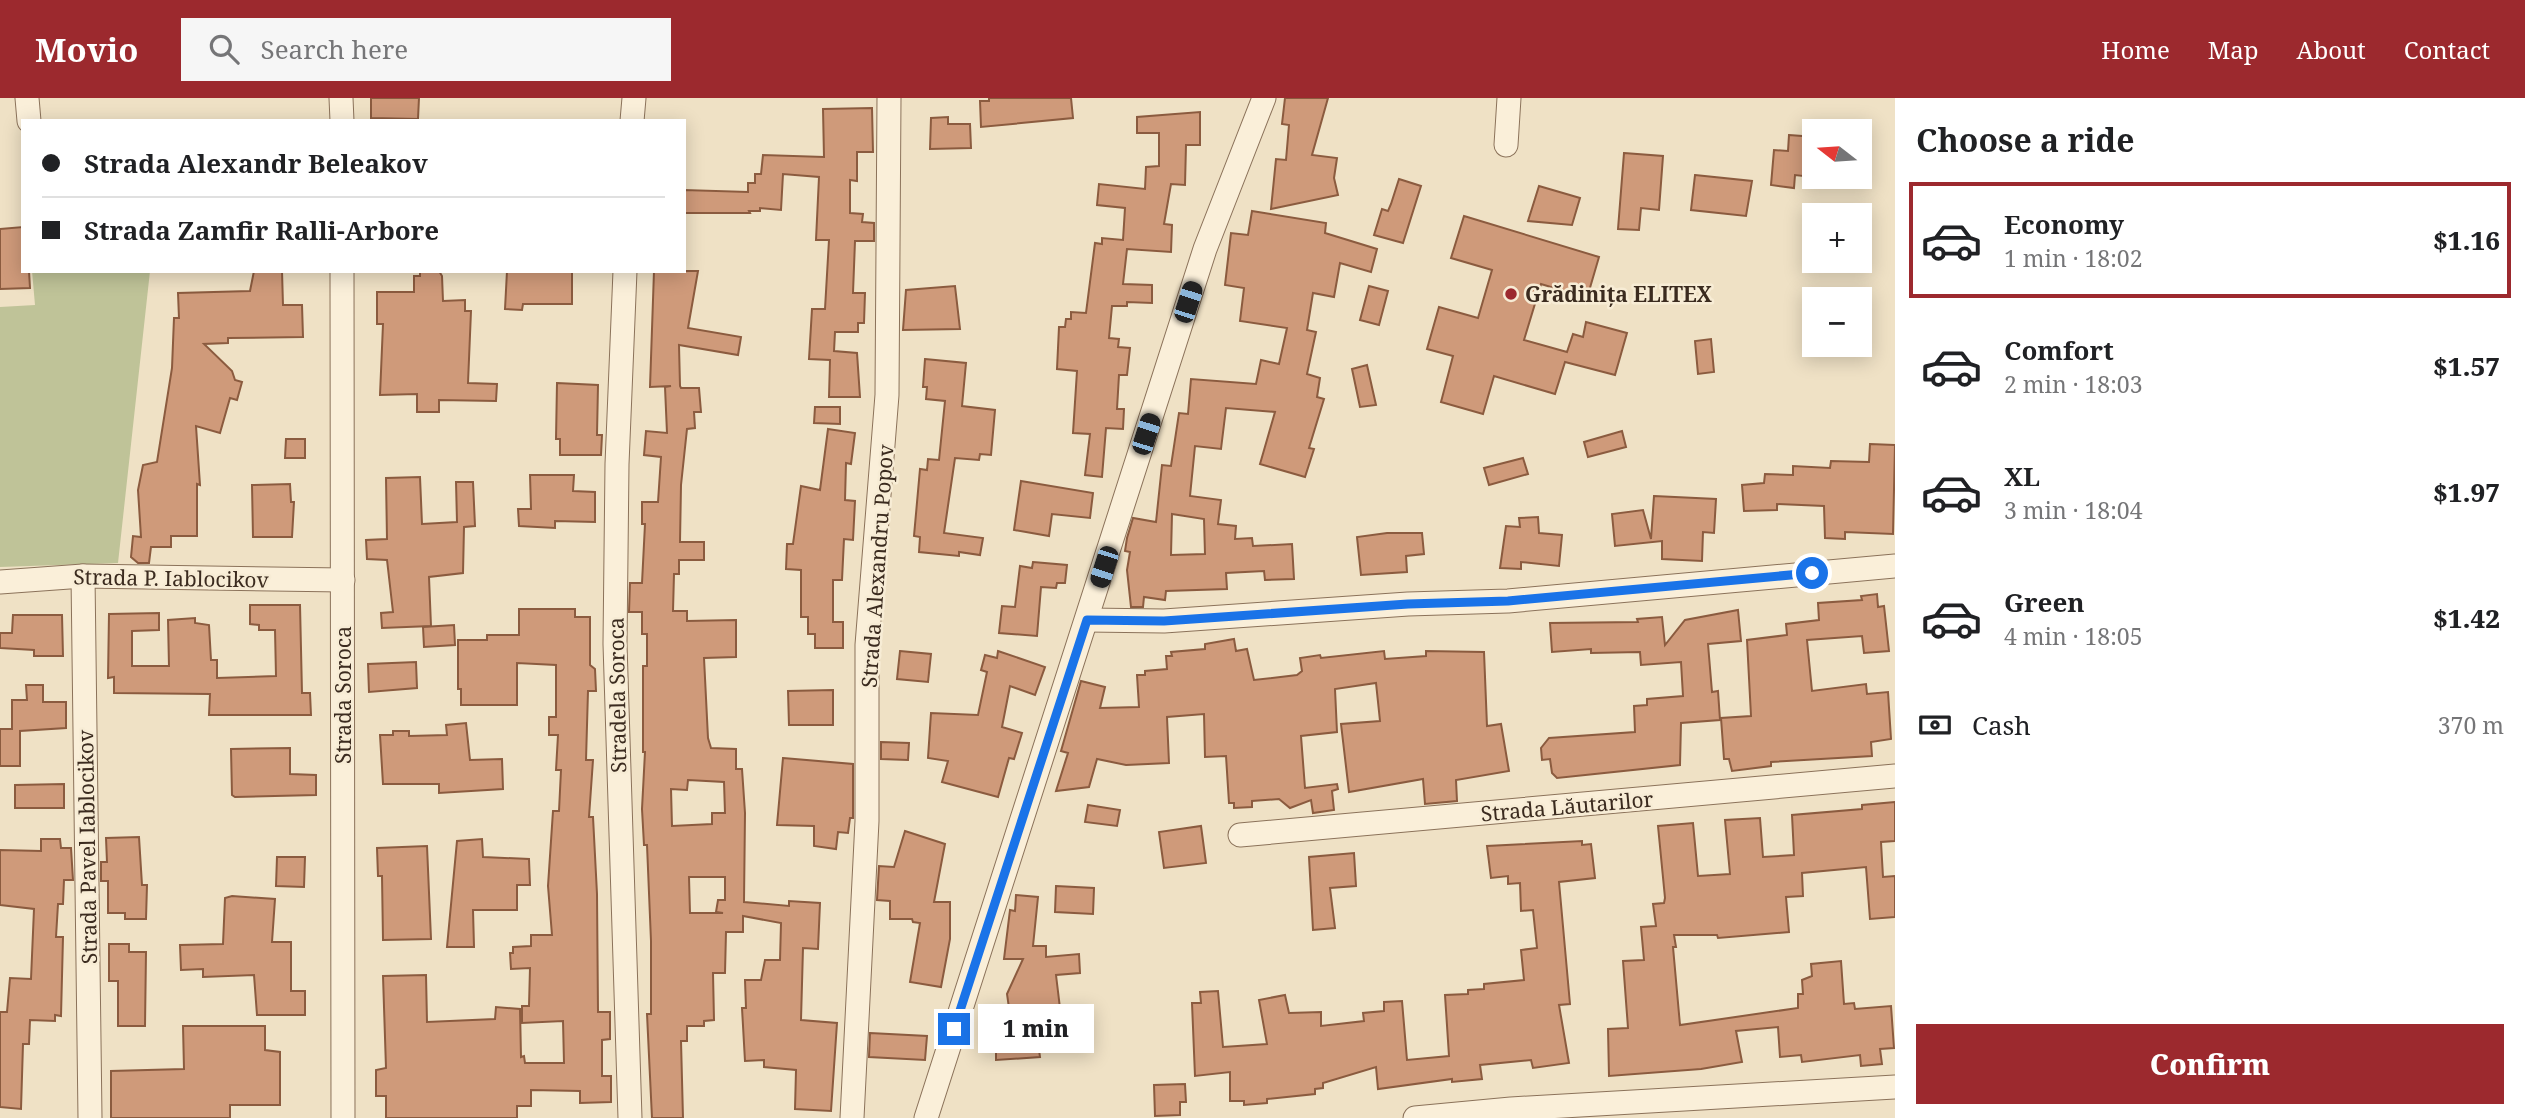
<!DOCTYPE html>
<html lang="en">
<head>
<meta charset="utf-8">
<style>
	:root { --surface:#fff; --page:#f6f6f6; --text:#202124; --muted:#757577; --line:#e0e0e0; --accent:#9c292e }
	body { margin:0; font-family:"Noto Serif",serif; background:var(--page); color:var(--text); height:100vh; display:flex; flex-direction:column; font-size:26px; white-space:nowrap }
	* { box-sizing:border-box; margin:0 }
	p { font-size:23px; color:var(--muted) }
	.icon { flex:none; width:38px; height:38px; fill:none; stroke:currentColor; stroke-width:2; stroke-linecap:round; stroke-linejoin:round }
	.map { position:relative; flex:1; overflow:hidden }
	.panel { display:flex; flex-direction:column; background:var(--surface); width:630px }
	.panel>* { flex:none }
	.banner { position:absolute; left:21px; top:21px; width:665px; height:154px; border-radius:0px; box-shadow:0 4px 18px #0003; display:grid; align-content:center; height:154px; padding:0 21px; background:var(--surface) }
	.needle { width:46px; rotate:287deg }
	.fabs { position:absolute; left:1802px; top:21px; display:grid; gap:14px }
	.fabs a { display:grid; place-items:center; width:70px; height:70px; border-radius:0px; background:var(--surface); box-shadow:0 4px 18px #0003; font-size:35px }
	.end { position:absolute; width:32px; height:32px; margin:-16px; border:9px solid #1a73e8; background:#fff; box-shadow:0 0 0 4px #fff }
	.from { border-radius:50% }
	.bubble { position:absolute; height:49px; border-radius:0px; background:var(--surface); box-shadow:0 4px 18px #0003; font-size:23px; font-weight:800; line-height:49px; text-align:center }
	.car { position:absolute; width:21px; height:42px; margin:-21px -10px; border-radius:9px; box-shadow:0 0 5px 2px #0007; background:linear-gradient(#222 24%,#8ab4d8 0 40%,#222 0 76%,#8ab4d8 0 86%,#222 0) }
	.banner b { display:flex; align-items:center; gap:24px; height:66px; font-size:26px }
	.banner b+b { border-top:2px solid var(--line) }
	.banner i { width:18px; height:18px; background:var(--text) }
	ul { padding:0; list-style:none }
	li { display:flex; align-items:center; gap:21px; height:116px; margin:0 14px 10px; padding:0 7px; border:4px solid transparent; border-radius:0px }
	li div { flex:1 }
	li b { display:block; font-size:26px }
	li em { font-style:normal; font-weight:800 }
	li.active { border-color:var(--accent) }
	li>.icon { width:63px; height:63px; stroke-width:1.5 }
	h2 { padding:0 21px; font-size:32px; line-height:84px }
	.pay { display:flex; align-items:center; gap:18px; height:77px; padding:0 21px; font-size:26px }
	.pay p { margin-inline-start:auto }
	.button { display:flex; gap:14px; margin-top:auto; padding:14px 21px }
	.button a { flex:1; height:80px; border-radius:0px; background:var(--accent); color:#fff; font-size:28px; font-weight:800; line-height:80px; text-align:center }
	header { display:flex; align-items:center; gap:42px; box-sizing:border-box; height:98px; padding:0 35px; background:var(--accent); color:#fff }
	header strong { font-size:33px }
	nav { display:flex; gap:38px; margin-inline-start:auto; font-size:24px }
	.search { width:490px; height:63px; background:var(--page); display:flex; align-items:center; gap:18px; box-sizing:border-box; padding:0 24px; border-radius:0px; color:var(--muted); font-size:26px }
	main { display:flex; flex:1; min-height:0 }
	.map>svg:first-child { display:block }
</style>
</head>
<body>
<header>
<strong>Movio</strong>
<div class="search"><svg class="icon" aria-label="search" viewBox="0 0 24 24"><circle cx="10" cy="10" r="6"/><path d="M15 15l6 6"/></svg>Search here</div>
<nav><a>Home</a><a>Map</a><a>About</a><a>Contact</a></nav>
</header>
<main>
<div class="map">
<svg width="1895" height="1020" viewBox="0 0 1895 1020">
	<rect width="100%" height="100%" fill="#efe1c5"/>
	<polygon fill="#bfc398" points="32,173 150,173 118,465 0,469 0,209 35,207"/>
	<g fill="#cf9a7a" stroke="#8b5b3f" stroke-width="2" fill-rule="evenodd">
		<polygon points="371,0 419,0 418,21 371,20"/>
		<polygon points="989,0 1071,0 1073,20 981,29 980,3 989,3"/>
		<polygon points="1285,0 1328,0 1312,57 1337,60 1334,80 1338,97 1271,111 1276,61 1286,62 1289,27 1282,26"/>
		<polygon points="872,10 873,54 857,54 857,83 850,82 850,115 863,116 862,124 874,125 874,143 855,143 853,195 865,195 864,225 858,225 858,234 835,234 834,253 857,255 860,299 829,299 830,262 809,261 812,211 825,211 829,142 816,142 819,79 783,76 781,112 760,110 760,113 749,113 750,115 684,115 684,92 748,94 748,85 755,85 755,76 761,76 763,57 824,59 823,11"/>
		<polygon points="1200,14 1200,47 1186,47 1185,87 1171,86 1164,126 1172,127 1171,154 1127,151 1123,186 1152,187 1152,205 1127,204 1127,208 1112,208 1109,240 1119,241 1118,249 1130,250 1127,277 1119,277 1117,311 1124,311 1123,331 1106,330 1102,379 1085,377 1090,336 1073,335 1077,273 1057,271 1059,229 1065,229 1066,221 1071,221 1071,214 1086,215 1095,145 1102,146 1102,140 1123,142 1125,110 1097,107 1099,86 1145,91 1146,69 1159,68 1159,35 1137,35 1137,19"/>
		<polygon points="948,19 948,26 970,26 971,50 930,51 931,20"/>
		<polygon points="1789,37 1815,39 1812,79 1795,77 1794,90 1771,87 1774,52 1788,53"/>
		<polygon points="1624,55 1663,58 1659,112 1641,110 1639,132 1618,131"/>
		<polygon points="1695,77 1752,83 1746,118 1691,112"/>
		<polygon points="1399,81 1421,88 1403,145 1374,137 1382,111 1388,113 1391,106"/>
		<polygon points="1539,88 1580,100 1572,127 1528,123"/>
		<path d="M 1252,113 L 1326,125 L 1325,135 L 1377,151 L 1371,174 L 1340,165 L 1334,199 L 1313,195 L 1307,232 L 1316,234 L 1307,276 L 1320,280 L 1317,299 L 1324,301 L 1309,350 L 1314,351 L 1305,379 L 1260,366 L 1275,314 L 1226,310 L 1221,351 L 1195,348 L 1190,398 L 1221,402 L 1218,426 L 1236,428 L 1235,441 L 1252,440 L 1253,448 L 1292,446 L 1294,481 L 1265,482 L 1264,473 L 1226,475 L 1227,491 L 1166,493 L 1165,502 L 1144,499 L 1143,509 L 1131,509 L 1127,472 L 1130,454 L 1125,453 L 1127,440 L 1133,420 L 1156,424 L 1162,367 L 1171,368 L 1179,315 L 1188,316 L 1191,281 L 1256,286 L 1261,262 L 1279,266 L 1287,230 L 1240,223 L 1244,190 L 1225,187 L 1231,135 L 1248,137 ZM 1172,416 L 1204,421 L 1205,456 L 1171,457 Z"/>
		<polygon points="1464,118 1599,159 1587,200 1541,186 1524,242 1567,254 1573,236 1583,239 1586,224 1627,235 1615,277 1565,264 1555,296 1494,278 1483,316 1441,304 1453,258 1427,251 1439,209 1478,220 1492,172 1451,160"/>
		<polygon points="23,129 23,173 29,173 30,190 0,191 0,131"/>
		<polygon points="254,173 282,173 283,207 302,207 303,239 228,240 228,245 204,246 232,273 235,282 242,284 237,302 230,300 220,335 196,328 200,387 197,386 197,438 171,438 171,449 151,449 149,465 138,465 131,459 133,438 141,439 138,392 143,367 157,364 172,270 174,220 179,220 178,195 250,193"/>
		<polygon points="420,173 439,173 442,178 443,203 465,202 465,213 471,213 468,285 497,286 496,303 439,302 439,314 417,314 417,296 380,297 383,226 377,226 377,194 414,194 414,178 420,178"/>
		<polygon points="507,173 572,173 572,206 523,206 522,212 505,211"/>
		<path d="M 654,173 L 698,173 L 688,230 L 741,239 L 738,257 L 679,247 L 680,288 L 681,290 L 699,290 L 701,314 L 694,314 L 695,330 L 687,331 L 681,387 L 680,444 L 704,444 L 704,462 L 679,462 L 679,476 L 674,476 L 673,513 L 687,513 L 687,523 L 736,522 L 736,559 L 704,560 L 708,640 L 711,650 L 736,651 L 736,671 L 742,671 L 745,715 L 744,804 L 789,808 L 789,803 L 820,805 L 818,851 L 803,850 L 801,922 L 837,925 L 831,1013 L 795,1011 L 796,972 L 764,969 L 764,962 L 745,963 L 742,910 L 746,910 L 745,882 L 761,882 L 765,862 L 780,862 L 781,825 L 743,818 L 743,834 L 726,834 L 725,875 L 713,875 L 714,922 L 704,923 L 704,928 L 687,928 L 687,943 L 681,943 L 683,1020 L 652,1020 L 647,916 L 651,916 L 651,843 L 647,747 L 644,747 L 642,711 L 645,654 L 643,654 L 643,568 L 647,568 L 647,536 L 642,536 L 642,514 L 629,514 L 630,485 L 642,485 L 645,426 L 642,426 L 642,404 L 658,404 L 661,359 L 644,357 L 646,333 L 667,335 L 665,289 L 671,288 L 650,289 ZM 688,682 L 724,684 L 725,715 L 712,715 L 712,726 L 672,728 L 671,691 L 687,692 ZM 689,779 L 725,779 L 725,802 L 718,802 L 716,814 L 723,815 L 690,815 Z"/>
		<polygon points="955,188 960,231 903,232 906,192"/>
		<polygon points="1369,188 1388,193 1379,227 1360,222"/>
		<polygon points="1711,241 1714,274 1698,276 1695,243"/>
		<polygon points="925,261 966,265 962,308 995,312 991,357 980,356 979,362 955,360 944,435 983,440 980,457 959,454 959,458 919,454 920,439 914,438 920,371 927,372 928,361 939,362 945,303 926,301 927,289 923,289"/>
		<polygon points="1367,267 1376,307 1360,309 1352,271"/>
		<polygon points="557,285 598,287 597,337 602,337 601,357 560,357 560,341 556,341"/>
		<polygon points="815,309 840,309 840,326 814,325"/>
		<polygon points="828,331 855,335 851,366 846,365 845,402 855,403 853,442 844,441 842,482 833,482 833,524 843,524 843,550 815,550 815,536 808,536 808,519 801,519 801,472 786,471 787,446 793,446 801,388 820,392"/>
		<polygon points="1622,333 1626,349 1588,359 1584,344"/>
		<polygon points="286,341 305,341 305,360 285,360"/>
		<polygon points="1870,346 1895,347 1893,436 1845,434 1845,441 1825,440 1824,408 1777,406 1777,412 1744,413 1742,387 1764,385 1765,376 1793,377 1793,368 1830,370 1831,363 1869,364"/>
		<polygon points="1523,360 1528,376 1489,387 1484,370"/>
		<polygon points="530,377 574,377 573,393 595,394 595,424 555,423 555,430 519,428 518,411 531,411"/>
		<polygon points="420,379 422,426 457,424 456,384 473,384 475,428 464,429 463,475 429,479 431,528 382,530 381,515 393,514 387,462 367,461 366,442 387,441 386,380"/>
		<polygon points="1021,383 1093,395 1090,420 1052,416 1049,438 1014,432"/>
		<polygon points="290,386 291,404 294,404 292,439 253,439 252,387"/>
		<polygon points="1654,398 1716,401 1714,435 1703,434 1702,463 1662,461 1662,443 1615,448 1612,416 1643,412 1651,441"/>
		<polygon points="1538,419 1539,435 1562,437 1559,468 1521,464 1521,471 1500,470 1506,428 1520,429 1519,420"/>
		<polygon points="1387,435 1422,435 1424,456 1406,458 1407,474 1361,477 1357,439"/>
		<polygon points="1033,464 1067,467 1065,485 1057,485 1056,490 1041,489 1037,538 999,535 1002,508 1015,509 1020,468 1032,470"/>
		<polygon points="1877,496 1878,509 1884,508 1889,553 1864,555 1862,538 1807,542 1812,593 1866,586 1867,596 1888,594 1891,641 1871,644 1872,658 1771,664 1771,668 1732,673 1729,661 1724,661 1721,620 1751,618 1747,542 1787,537 1786,526 1819,522 1818,505 1862,502 1861,498"/>
		<polygon points="250,507 300,507 302,595 310,595 311,617 209,617 210,596 114,595 114,579 108,580 109,516 159,515 159,532 132,533 132,568 169,568 168,522 195,520 195,525 209,527 211,562 217,562 217,580 276,578 275,532 259,532 259,527 250,526"/>
		<polygon points="519,511 575,511 575,519 590,519 590,567 595,571 596,593 588,593 586,662 593,662 589,719 593,719 597,796 598,914 610,914 610,941 602,942 602,978 611,978 611,1004 580,1005 580,993 531,992 531,1008 517,1008 517,1020 386,1020 386,998 376,998 376,972 386,970 383,878 426,877 427,924 495,921 496,909 520,911 521,959 524,958 525,965 564,965 563,923 522,925 522,908 529,908 530,870 511,871 510,855 513,855 513,849 531,848 531,837 552,837 548,788 553,713 559,713 561,672 556,672 558,637 549,637 549,619 556,619 556,567 517,565 517,607 461,607 461,591 458,591 458,542 487,542 487,537 519,537"/>
		<polygon points="1738,512 1741,543 1708,546 1712,594 1718,593 1720,622 1681,625 1680,667 1557,680 1552,675 1550,661 1542,662 1541,650 1549,640 1635,634 1634,608 1647,607 1647,601 1683,598 1681,564 1641,567 1640,554 1591,555 1591,551 1552,554 1550,525 1638,524 1637,521 1662,519 1665,547 1685,522"/>
		<polygon points="13,517 62,517 63,558 34,558 34,552 0,550 0,535 12,535"/>
		<polygon points="454,527 455,547 424,549 423,529"/>
		<polygon points="1234,541 1236,553 1247,551 1254,582 1297,577 1302,573 1300,560 1320,557 1321,560 1384,553 1385,561 1426,558 1426,553 1484,554 1487,628 1501,626 1509,673 1456,682 1457,703 1425,706 1423,681 1349,694 1341,626 1380,623 1376,585 1335,591 1337,634 1301,638 1305,690 1337,686 1338,691 1332,693 1334,712 1313,715 1311,702 1290,710 1279,701 1252,703 1252,709 1234,710 1234,705 1229,705 1226,658 1205,659 1204,616 1167,619 1169,665 1126,667 1097,661 1089,689 1056,693 1068,655 1061,653 1081,583 1105,589 1100,610 1139,609 1137,577 1145,577 1145,573 1167,571 1166,558 1172,558 1171,554 1205,551 1205,546"/>
		<polygon points="900,553 931,556 928,584 897,581"/>
		<polygon points="998,553 1045,569 1035,597 1010,588 1002,629 1022,635 1014,661 1009,660 998,699 942,684 948,663 928,660 931,615 978,617 987,574 981,572 985,557 997,560"/>
		<polygon points="416,564 417,590 369,594 368,566"/>
		<polygon points="26,587 43,587 43,604 66,604 66,630 20,633 20,668 0,668 0,631 12,631 12,602 27,602"/>
		<polygon points="833,592 833,627 789,627 788,593"/>
		<polygon points="466,625 470,662 502,661 503,691 439,695 439,686 383,686 380,637 393,637 393,633 409,633 409,638 447,637 446,627"/>
		<polygon points="881,644 909,645 908,662 881,661"/>
		<polygon points="290,650 290,676 316,677 316,697 235,699 232,697 231,651"/>
		<polygon points="783,660 853,666 853,720 850,720 848,735 838,734 836,751 814,748 814,728 777,727"/>
		<polygon points="64,686 64,710 15,710 15,687"/>
		<polygon points="1895,704 1895,743 1881,744 1883,779 1895,778 1895,819 1870,821 1866,769 1802,775 1803,798 1786,799 1789,834 1718,840 1717,837 1674,837 1676,849 1673,849 1680,927 1798,910 1798,896 1803,896 1802,882 1812,878 1811,866 1841,863 1844,906 1854,905 1855,911 1891,908 1894,950 1880,951 1882,966 1861,968 1860,957 1802,964 1801,957 1780,959 1778,929 1736,933 1742,964 1701,971 1609,978 1608,931 1628,930 1623,863 1644,862 1641,829 1656,828 1653,806 1664,805 1665,800 1658,728 1693,725 1698,778 1730,776 1725,722 1760,720 1763,759 1794,757 1792,717 1862,711 1862,707"/>
		<polygon points="1088,707 1120,712 1117,728 1085,724"/>
		<polygon points="1201,728 1206,765 1164,770 1159,734"/>
		<polygon points="905,733 945,746 934,804 950,804 950,841 941,889 910,884 920,825 913,824 912,821 890,821 890,803 877,802 879,768 894,769"/>
		<polygon points="139,739 142,787 147,787 146,821 125,821 125,815 108,815 108,783 101,783 101,764 107,764 106,740"/>
		<polygon points="41,741 60,741 61,750 71,750 73,782 64,782 63,806 58,806 56,839 63,839 61,918 55,917 55,923 30,922 29,946 23,946 21,1011 0,1009 0,914 7,914 10,880 31,881 34,811 0,807 0,752 41,753"/>
		<polygon points="482,741 483,759 529,761 530,787 517,787 517,812 473,812 474,849 447,849 457,743"/>
		<polygon points="1582,743 1582,747 1591,746 1595,780 1559,784 1570,906 1559,907 1569,965 1533,970 1531,962 1480,967 1482,981 1452,984 1452,981 1378,991 1376,969 1323,985 1323,990 1315,991 1315,996 1267,1001 1267,1005 1244,1007 1244,1003 1230,1003 1230,974 1195,978 1192,905 1201,905 1200,894 1218,893 1223,949 1267,946 1259,902 1285,897 1289,915 1321,914 1321,928 1364,923 1363,915 1384,913 1384,904 1402,903 1407,962 1449,958 1445,897 1468,896 1468,892 1484,891 1484,886 1524,882 1521,852 1537,850 1533,812 1521,813 1520,785 1508,786 1508,778 1491,780 1487,748"/>
		<polygon points="427,748 431,841 383,842 382,778 378,778 377,750"/>
		<polygon points="1354,755 1356,788 1330,790 1335,830 1313,832 1309,759"/>
		<polygon points="277,759 305,759 304,789 276,788"/>
		<polygon points="1056,788 1094,790 1093,816 1055,814"/>
		<polygon points="1016,797 1038,799 1033,848 1046,848 1046,859 1079,856 1080,875 1056,877 1063,935 1037,937 1040,959 996,962 996,942 1004,942 1005,932 1012,931 1007,896 1023,861 1004,861 1010,812 1015,813"/>
		<polygon points="232,798 275,801 272,844 291,844 291,893 305,893 305,917 257,917 254,877 203,879 203,871 181,872 180,847 223,846 225,800"/>
		<polygon points="109,846 129,846 129,854 146,854 145,928 118,928 118,883 109,883"/>
		<polygon points="183,928 265,928 265,952 280,954 280,1007 230,1007 230,1020 111,1020 111,973 184,971"/>
		<polygon points="870,935 927,938 925,962 869,959"/>
		<polygon points="1185,986 1186,1004 1180,1004 1180,1017 1155,1018 1154,987"/>
	</g>
	<g fill="none" stroke-linecap="round" stroke-linejoin="round">
		<g stroke="#8b725a" stroke-width="25">
			<g id="minor">
				<polyline points="27,0 29,23"/>
				<polyline points="341,0 342,23"/>
				<polyline points="632,23 634,0"/>
				<polyline points="1506,47 1509,0"/>
				<polyline points="342,173 343,1020"/>
				<polyline points="625,173 617,366 615,546 630,1020"/>
				<polyline points="83,478 90,1020"/>
				<polyline points="0,484 83,478 343,482"/>
				<polyline points="1087,522 1164,523 1408,506 1508,503 1895,468"/>
				<polyline points="1240,737 1895,678"/>
				<polyline points="852,1020 867,723 867,547 887,297 889,0"/>
				<polyline points="926,1020 1205,151 1264,0"/>
				<polyline points="1415,1020 1511,1011 1895,989"/>
			</g>
		</g>
		<use href="#minor" stroke="#faefd9" stroke-width="23"/>
	</g>
	<g fill="none" stroke-linecap="round" stroke-linejoin="round">
		<polyline stroke="#1a73e8" stroke-width="9" points="954,931 1087,522 1164,523 1408,506 1508,503 1812,475"/>
	</g>
	<circle fill="#9c292e" stroke="#f7ecd5" stroke-width="2.5" cx="1511" cy="196" r="7"/>
	<g text-anchor="middle" dominant-baseline="central" stroke-width="5" stroke-linejoin="round" paint-order="stroke">
		<g font-size="21" font-weight="bold" fill="#3b2b1f" stroke="#f7ecd5" text-anchor="start">
			<text x="1525" y="196">Grădinița ELITEX</text>
		</g>
		<g font-size="21" fill="#3b2b1f" stroke="#f7ecd5">
			<text transform="translate(877 468) rotate(-86)">Strada Alexandru Popov</text>
			<text transform="translate(171 480) rotate(1)">Strada P. Iablocikov</text>
			<text transform="translate(343 597) rotate(-90)">Strada Soroca</text>
			<text transform="translate(617 597) rotate(-91)">Stradela Sorocа</text>
			<text transform="translate(1567 708) rotate(-5)">Strada Lăutarilor</text>
			<text transform="translate(87 749) rotate(-91)">Strada Pavel Iablocikov</text>
		</g>
	</g>
</svg>
<div class="fabs">
<a><svg class="needle" viewBox="-14 -14 28 28"><path d="M0-13l5 13h-10z" fill="#e53935"/><path d="M0 13l5-13h-10z" fill="#757577"/></svg></a>
<a>+</a>
<a>−</a>
</div>
<i class="end from" style="left:1812px;top:475px"></i>
<i class="end" style="left:954px;top:931px"></i>
<div class="bubble" style="left:978px;top:906px;width:116px">1 min</div>
<i class="car" style="left:1188px;top:204px;rotate:18deg"></i>
<i class="car" style="left:1146px;top:336px;rotate:18deg"></i>
<i class="car" style="left:1104px;top:469px;rotate:198deg"></i>
<div class="banner">
<b><i class="from"></i>Strada Alexandr Beleakov</b>
<b><i></i>Strada Zamfir Ralli-Arbore</b>
</div>
</div>
<section class="panel">
<h2>Choose a ride</h2>
<ul>
<li class="active"><svg class="icon" aria-label="car" viewBox="0 0 24 24"><path d="M5 17H2v-5l4-1 3-4h7l3 4 3 1v5h-3M9 17h6M6 11h13"/><circle cx="7" cy="17" r="2"/><circle cx="17" cy="17" r="2"/></svg><div><b>Economy</b><p>1 min · 18:02</p></div><em>$1.16</em></li>
<li><svg class="icon" aria-label="car" viewBox="0 0 24 24"><path d="M5 17H2v-5l4-1 3-4h7l3 4 3 1v5h-3M9 17h6M6 11h13"/><circle cx="7" cy="17" r="2"/><circle cx="17" cy="17" r="2"/></svg><div><b>Comfort</b><p>2 min · 18:03</p></div><em>$1.57</em></li>
<li><svg class="icon" aria-label="car" viewBox="0 0 24 24"><path d="M5 17H2v-5l4-1 3-4h7l3 4 3 1v5h-3M9 17h6M6 11h13"/><circle cx="7" cy="17" r="2"/><circle cx="17" cy="17" r="2"/></svg><div><b>XL</b><p>3 min · 18:04</p></div><em>$1.97</em></li>
<li><svg class="icon" aria-label="car" viewBox="0 0 24 24"><path d="M5 17H2v-5l4-1 3-4h7l3 4 3 1v5h-3M9 17h6M6 11h13"/><circle cx="7" cy="17" r="2"/><circle cx="17" cy="17" r="2"/></svg><div><b>Green</b><p>4 min · 18:05</p></div><em>$1.42</em></li>
</ul>
<div class="pay"><svg class="icon" aria-label="cash" viewBox="0 0 24 24"><path d="M3 7h18v10H3z"/><circle cx="12" cy="12" r="2"/></svg>Cash<p>370 m</p></div>
<div class="button"><a>Confirm</a></div>
</section>
</main>
</body>
</html>
